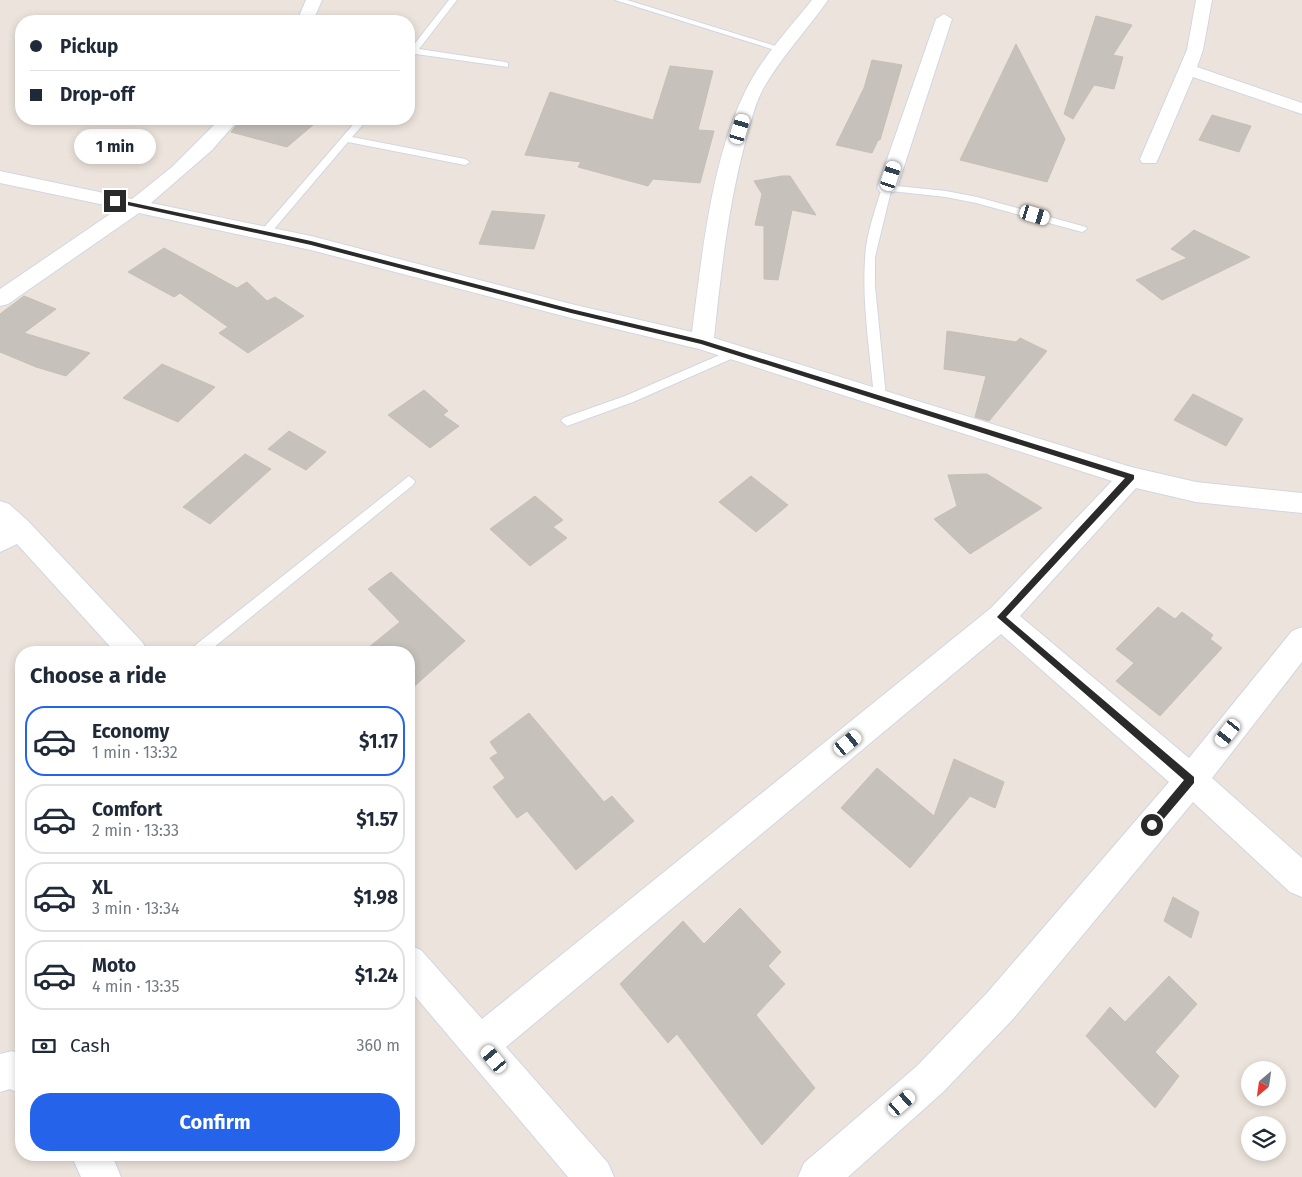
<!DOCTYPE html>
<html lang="en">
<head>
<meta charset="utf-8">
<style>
	:root { --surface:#fff; --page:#f6f6f7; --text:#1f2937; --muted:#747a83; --line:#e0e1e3; --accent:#2563eb }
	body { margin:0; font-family:"Fira Sans",sans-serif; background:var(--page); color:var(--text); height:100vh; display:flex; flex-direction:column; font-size:19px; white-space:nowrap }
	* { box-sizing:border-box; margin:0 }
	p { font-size:16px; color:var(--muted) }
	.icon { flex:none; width:28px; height:28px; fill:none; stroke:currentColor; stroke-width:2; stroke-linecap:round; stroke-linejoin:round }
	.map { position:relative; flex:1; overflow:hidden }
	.sheet { position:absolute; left:15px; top:646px; width:400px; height:515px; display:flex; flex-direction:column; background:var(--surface); border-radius:20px; box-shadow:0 2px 8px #0003 }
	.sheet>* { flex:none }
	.hud { position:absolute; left:15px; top:15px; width:400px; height:110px; border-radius:20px; box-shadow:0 2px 8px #0003; display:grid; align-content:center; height:110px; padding:0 15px; background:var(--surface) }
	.needle { width:32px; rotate:209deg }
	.fabs { position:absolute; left:1241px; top:1061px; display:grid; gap:10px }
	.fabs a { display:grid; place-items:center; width:45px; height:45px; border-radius:50%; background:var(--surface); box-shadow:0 2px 8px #0003; font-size:25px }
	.end { position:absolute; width:22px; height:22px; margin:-11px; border:6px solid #2a2a2a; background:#fff; box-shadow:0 0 0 2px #fff }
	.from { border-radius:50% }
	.bubble { position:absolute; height:35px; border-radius:18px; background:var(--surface); box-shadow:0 2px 8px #0003; font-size:16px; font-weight:700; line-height:35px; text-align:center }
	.car { position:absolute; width:15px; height:30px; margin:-15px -8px; border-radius:6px; box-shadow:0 0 4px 1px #0007; background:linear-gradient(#fff 24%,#345 0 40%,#fff 0 76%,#345 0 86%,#fff 0) }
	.hud b { display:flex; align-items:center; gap:18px; height:48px; font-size:19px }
	.hud b+b { border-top:1px solid var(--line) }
	.hud i { width:12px; height:12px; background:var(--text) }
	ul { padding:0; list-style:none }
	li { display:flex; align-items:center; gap:15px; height:70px; margin:0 10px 8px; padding:0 5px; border:2px solid var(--line); border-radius:20px }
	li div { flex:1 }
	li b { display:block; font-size:19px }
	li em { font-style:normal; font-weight:700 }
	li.active { border-color:var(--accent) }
	li>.icon { width:45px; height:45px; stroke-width:1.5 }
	h2 { padding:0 15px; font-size:22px; line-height:60px }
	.pay { display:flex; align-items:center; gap:12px; height:55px; padding:0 15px; font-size:19px }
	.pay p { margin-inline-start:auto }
	.cta { display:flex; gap:10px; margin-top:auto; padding:10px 15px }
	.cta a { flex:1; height:58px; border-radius:20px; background:var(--accent); color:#fff; font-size:20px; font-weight:700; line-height:58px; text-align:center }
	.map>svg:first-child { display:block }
</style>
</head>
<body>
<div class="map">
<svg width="1302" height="1177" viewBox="0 0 1302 1177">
	<rect width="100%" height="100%" fill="#ece4dc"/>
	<g fill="#c7c1bb" stroke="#c7bfb5">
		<polygon points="1096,16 1132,25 1113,55 1123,57 1114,89 1094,85 1073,119 1064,114"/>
		<polygon points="1016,44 1065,139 1047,182 960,160"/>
		<polygon points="872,60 902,65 880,140 878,140 872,153 836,145 864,88"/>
		<polygon points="670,66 713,71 698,130 714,131 700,183 653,179 648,186 578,167 581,162 525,155 550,92 653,120"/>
		<polygon points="1212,115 1251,126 1239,152 1199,140"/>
		<polygon points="241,119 320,119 287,147 231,132"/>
		<polygon points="782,176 790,176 816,215 792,210 778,280 764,279 764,226 755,225 762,194 754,181"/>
		<polygon points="492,211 545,215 534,249 479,244"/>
		<polygon points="1194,230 1250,257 1162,300 1136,280 1187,258 1171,249"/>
		<polygon points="164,248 237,288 247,282 267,301 275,297 304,316 248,353 219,333 228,327 180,293 174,297 128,272"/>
		<polygon points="24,296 56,309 24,333 90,353 66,376 36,367 0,352 0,314"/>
		<polygon points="947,331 1016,342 1020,338 1047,351 989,421 975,417 986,376 944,369"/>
		<polygon points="162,364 215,387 178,422 123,398"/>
		<polygon points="424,390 448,411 443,415 459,426 430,448 388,415"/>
		<polygon points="1193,394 1243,419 1226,446 1174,420"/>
		<polygon points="289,431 326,452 306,470 268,449"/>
		<polygon points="245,454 271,469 210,524 183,507"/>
		<polygon points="983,474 987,474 1042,508 970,554 934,519 957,506 948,475"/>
		<polygon points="751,476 788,505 756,532 719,502"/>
		<polygon points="535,496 563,520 553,527 567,538 530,566 490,529"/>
		<polygon points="391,572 465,641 409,691 409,652 363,652 400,622 368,589"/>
		<polygon points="1158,607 1175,619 1182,612 1213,635 1210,639 1222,648 1160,716 1116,681 1134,663 1116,649"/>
		<polygon points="529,713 604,802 612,796 634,821 576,870 527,811 517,818 493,787 505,778 490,758 498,753 490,742"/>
		<polygon points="954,759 1004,782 995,808 970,796 910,868 841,808 877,768 934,816"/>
		<polygon points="1173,897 1199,912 1191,938 1164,921"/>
		<polygon points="740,908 781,952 768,966 785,984 756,1015 815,1088 762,1145 677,1034 668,1043 620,984 683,921 704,944"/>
		<polygon points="1169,976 1197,1004 1155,1052 1179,1076 1155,1108 1086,1036 1110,1007 1125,1022"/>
	</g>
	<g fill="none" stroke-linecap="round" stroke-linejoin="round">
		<g stroke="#d1d6e3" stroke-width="2">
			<g id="lane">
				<polygon points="449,0 457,0 419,49 505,62 508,63 508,67 416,54 409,59 409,51"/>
				<polygon points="615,0 627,0 785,49 778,51"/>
				<polygon points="358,119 368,119 352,137 465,159 470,162 465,165 348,142 269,235 261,235 261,231"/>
				<path d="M 887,185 L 946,191 L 977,197 L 1086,227 L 1087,229 L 1082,232 L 976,203 L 946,197 L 891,191 L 875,257 L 875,286 L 886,397 L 880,401 L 874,397 C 870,352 862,304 865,259 C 866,235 875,210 882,188 Z"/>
				<polygon points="736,348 742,352 740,355 633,402 567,426 561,421 563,418 625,396"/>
				<polygon points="409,476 415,481 413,485 208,652 191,652 193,647"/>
			</g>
		</g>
		<g stroke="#d1d6e3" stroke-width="2">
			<g id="street">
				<polygon points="306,0 322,0 313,21 297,21"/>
				<path d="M 812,0 L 828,0 C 807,30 781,57 763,89 C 754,106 750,125 745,143 C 728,207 721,272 714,338 L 1131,467 L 1196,482 L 1302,493 L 1302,513 L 1196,502 L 1136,488 L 1020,616 L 1189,758 L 1292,631 L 1302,627 L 1302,662 L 1212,778 L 1302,858 L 1302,897 L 1290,892 L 1193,802 L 1013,1019 L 943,1092 L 848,1177 L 798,1177 L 804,1163 L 917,1066 L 987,993 L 1169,782 L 1001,634 L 506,1047 L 608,1163 L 614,1177 L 568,1177 L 409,989 L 409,945 L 421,950 L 482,1019 L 991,608 L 1112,481 L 699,349 L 571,318 L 311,250 L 139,213 L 8,304 L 0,306 L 0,289 L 119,208 L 0,183 L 0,171 L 132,199 L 172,167 L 220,119 L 239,119 L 212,150 L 151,203 L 311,236 L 571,304 L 692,332 C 702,256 711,161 745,92 C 761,58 789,29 812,0 Z"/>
				<polygon points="1196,0 1212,0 1203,50 1197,67 1302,103 1302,114 1193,77 1158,159 1156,163 1142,163 1140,159 1187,50"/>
				<polygon points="944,14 952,19 897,188 894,192 880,192 877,188 936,19"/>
				<polygon points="0,501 9,504 28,521 143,643 147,652 115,652 17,544 0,552"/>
				<polygon points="12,1051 21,1055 21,1094 10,1089 0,1092 0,1054"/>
				<polygon points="71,1155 112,1155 121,1177 81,1177"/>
			</g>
		</g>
		<use href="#lane" fill="#fff" fill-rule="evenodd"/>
		<use href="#street" fill="#fff" fill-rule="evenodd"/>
	</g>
	<polygon fill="#2a2a2a" points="115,199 311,241 571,309 702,340 1134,475 1134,479 1006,617 1194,777 1194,783 1156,828 1149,828 1149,822 1184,780 997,617 1125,478 701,344 571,313 311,245 113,202"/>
</svg>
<div class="fabs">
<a><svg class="needle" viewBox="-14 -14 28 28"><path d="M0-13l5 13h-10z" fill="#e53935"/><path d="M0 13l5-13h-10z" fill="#747a83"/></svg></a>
<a><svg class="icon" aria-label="layers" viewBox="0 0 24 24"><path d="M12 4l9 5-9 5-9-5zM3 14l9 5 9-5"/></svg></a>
</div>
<i class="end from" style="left:1152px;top:825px"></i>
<i class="end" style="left:115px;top:201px"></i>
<div class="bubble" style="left:74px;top:129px;width:82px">1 min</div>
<i class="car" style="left:740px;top:129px;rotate:17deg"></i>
<i class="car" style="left:891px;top:176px;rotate:18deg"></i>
<i class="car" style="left:1035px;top:215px;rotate:107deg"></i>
<i class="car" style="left:1228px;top:733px;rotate:218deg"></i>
<i class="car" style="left:848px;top:743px;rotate:51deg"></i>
<i class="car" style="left:494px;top:1059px;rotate:320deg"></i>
<i class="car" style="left:902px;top:1103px;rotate:49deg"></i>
<div class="hud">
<b><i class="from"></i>Pickup</b>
<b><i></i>Drop-off</b>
</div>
<section class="sheet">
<h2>Choose a ride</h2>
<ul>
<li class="active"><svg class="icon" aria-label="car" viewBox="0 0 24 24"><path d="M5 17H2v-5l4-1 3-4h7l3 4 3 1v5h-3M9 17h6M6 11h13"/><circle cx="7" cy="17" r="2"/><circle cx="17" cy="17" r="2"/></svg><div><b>Economy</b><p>1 min · 13:32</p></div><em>$1.17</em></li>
<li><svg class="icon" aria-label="car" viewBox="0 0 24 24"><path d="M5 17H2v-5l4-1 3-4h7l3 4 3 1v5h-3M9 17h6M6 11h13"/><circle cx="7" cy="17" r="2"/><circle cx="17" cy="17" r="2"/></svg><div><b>Comfort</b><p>2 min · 13:33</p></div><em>$1.57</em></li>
<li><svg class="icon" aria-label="car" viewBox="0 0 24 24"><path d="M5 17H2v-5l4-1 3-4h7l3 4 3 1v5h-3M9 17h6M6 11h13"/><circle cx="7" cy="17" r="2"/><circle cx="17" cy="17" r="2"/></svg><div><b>XL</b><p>3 min · 13:34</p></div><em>$1.98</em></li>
<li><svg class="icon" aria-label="car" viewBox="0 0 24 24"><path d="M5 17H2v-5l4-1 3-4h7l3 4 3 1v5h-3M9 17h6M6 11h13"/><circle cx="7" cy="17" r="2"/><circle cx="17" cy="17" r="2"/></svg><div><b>Moto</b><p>4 min · 13:35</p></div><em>$1.24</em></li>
</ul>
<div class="pay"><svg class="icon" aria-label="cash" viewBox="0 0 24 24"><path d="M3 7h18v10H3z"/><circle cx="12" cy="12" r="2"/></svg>Cash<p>360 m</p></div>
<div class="cta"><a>Confirm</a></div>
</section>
</div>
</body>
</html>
